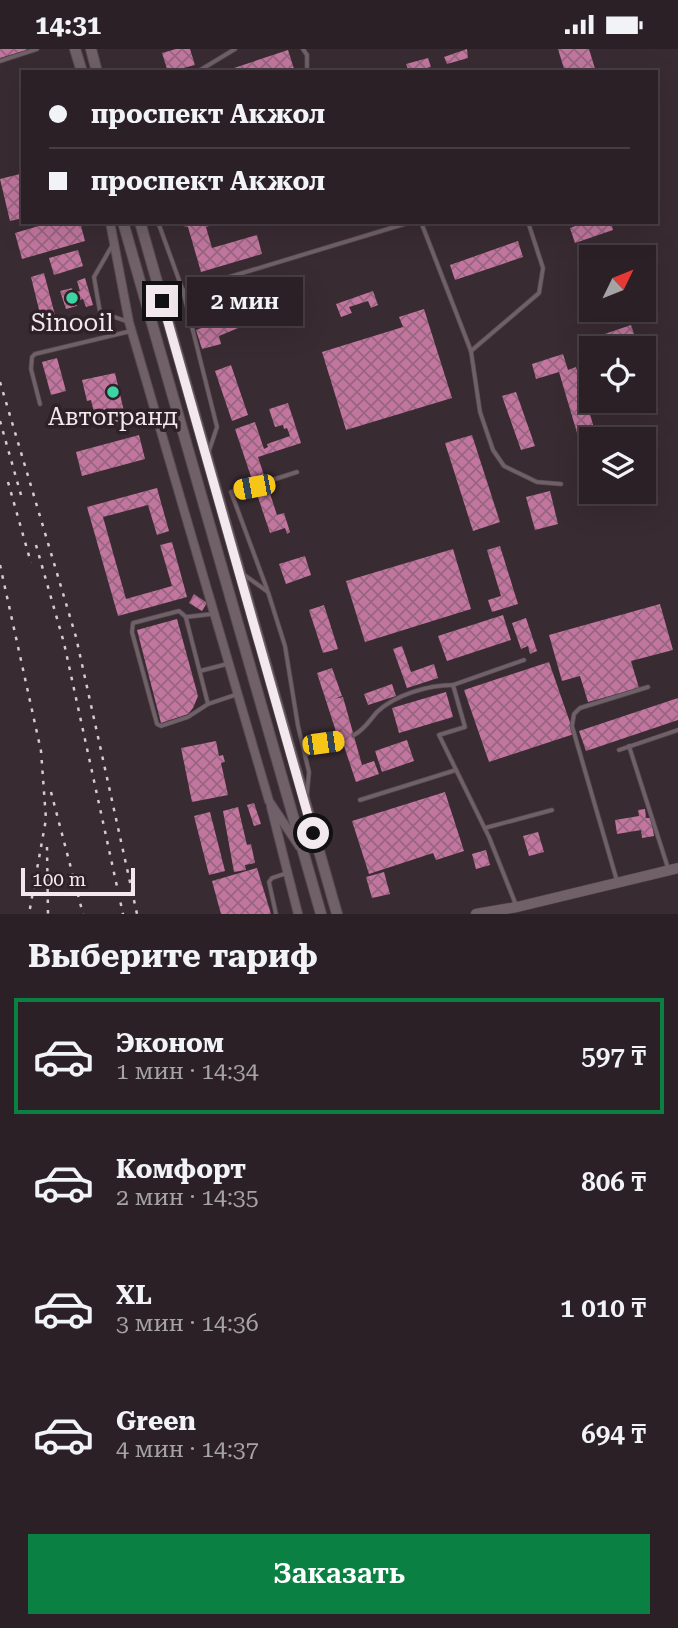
<!DOCTYPE html>
<html lang="ru">
<head>
<meta charset="utf-8">
<style>
	:root { --surface:#2b2026; --page:#372d32; --text:#f1f3f6; --muted:#a6a3a7; --line:#473e43; --accent:#0b8043 }
	body { margin:0; font-family:"Roboto Serif",serif; background:var(--page); color:var(--text); height:100vh; display:flex; flex-direction:column; font-size:26px; white-space:nowrap }
	* { box-sizing:border-box; margin:0 }
	p { font-size:23px; color:var(--muted) }
	.icon { flex:none; width:38px; height:38px; fill:none; stroke:currentColor; stroke-width:2; stroke-linecap:round; stroke-linejoin:round }
	.map { position:relative; height:865px; overflow:hidden }
	.drawer { display:flex; flex-direction:column; background:var(--surface); flex:1 }
	.drawer>* { flex:none }
	.guide { position:absolute; left:21px; top:21px; width:637px; height:154px; border-radius:0px; box-shadow:0 7px 28px #0002,0 0 0 2px var(--line); display:grid; align-content:center; height:154px; padding:0 28px; background:var(--surface) }
	.needle { width:46px; rotate:47deg }
	.fabs { position:absolute; left:579px; top:196px; display:grid; gap:14px }
	.fabs a { display:grid; place-items:center; width:77px; height:77px; border-radius:0px; background:var(--surface); box-shadow:0 7px 28px #0002,0 0 0 2px var(--line); font-size:35px }
	.scale { position:absolute; left:21px; bottom:18px; width:114px; box-sizing:border-box; padding-left:7px; border:4px solid #f2e8ed; border-top:0; font-size:19px; line-height:24px; white-space:nowrap; color:#f2e8ed; -webkit-text-stroke:5px #2f2128; paint-order:stroke }
	.end { position:absolute; width:32px; height:32px; margin:-16px; border:9px solid #f2e8ed; background:#111; box-shadow:0 0 0 4px #111 }
	.from { border-radius:50% }
	.bubble { position:absolute; height:49px; border-radius:0px; background:var(--surface); box-shadow:0 7px 28px #0002,0 0 0 2px var(--line); font-size:23px; font-weight:600; line-height:49px; text-align:center }
	.car { position:absolute; width:21px; height:42px; margin:-21px -10px; border-radius:9px; box-shadow:0 0 5px 2px #0007; background:linear-gradient(#f5c518 24%,#345 0 40%,#f5c518 0 76%,#345 0 86%,#f5c518 0) }
	.guide b { display:flex; align-items:center; gap:24px; height:66px; font-size:26px }
	.guide b+b { border-top:2px solid var(--line) }
	.guide i { width:18px; height:18px; background:var(--text) }
	ul { padding:0; list-style:none }
	li { display:flex; align-items:center; gap:21px; height:116px; margin:0 14px 10px; padding:0 14px; border:4px solid transparent; border-radius:0px }
	li div { flex:1 }
	li b { display:block; font-size:26px }
	li em { font-style:normal; font-weight:600 }
	li.current { border-color:var(--accent) }
	li>.icon { width:63px; height:63px; stroke-width:1.5 }
	h2 { padding:0 28px; font-size:32px; line-height:84px }
	.action { display:flex; gap:14px; margin-top:auto; padding:14px 28px }
	.action a { flex:1; height:80px; border-radius:0px; background:var(--accent); color:#fff; font-size:28px; font-weight:600; line-height:80px; text-align:center }
	.status { display:flex; justify-content:space-between; align-items:center; height:49px; padding:0 35px; background:var(--surface); direction:ltr }
	.status svg { height:19px; fill:currentColor }
	.map>svg:first-child { display:block }
</style>
</head>
<body>
<div class="status"><b>14:31</b><svg viewBox="0 0 49 12"><path d="M0 12V9h3v3zM5 12V6h3v6zM10 12V3h3v9zM15 12V0h3v12zM26 1h20v11H26zM47 4h2v5h-2z"/></svg></div>
<div class="map">
<svg width="678" height="865" viewBox="0 0 678 865">
	<defs>
		<pattern id="building-cross-hatch" width="8" height="8" patternUnits="userSpaceOnUse" patternTransform="scale(1.75)"><rect width="8" height="8" fill="#c2769f"/><path d="M0 0l8 8M0 8l8-8" fill="none" stroke="#986580"/></pattern>
	</defs>
	<rect width="100%" height="100%" fill="#392b32"/>
	<g fill="url(#building-cross-hatch)">
		<polygon points="0,0 26,0 27,1 0,9"/>
		<polygon points="176,0 190,0 195,16 168,23 162,4"/>
		<polygon points="467,0 468,9 447,15 444,8"/>
		<polygon points="558,0 589,0 596,23 565,23"/>
		<polygon points="288,1 295,23 225,23 225,22"/>
		<polygon points="428,9 431,18 409,23 406,15"/>
		<polygon points="20,125 23,133 23,169 10,172 0,130"/>
		<polygon points="52,173 80,173 85,192 22,210 15,184"/>
		<polygon points="182,173 208,173 209,177 206,178 212,199 257,186 262,205 201,223 188,178 183,177"/>
		<polygon points="586,173 611,173 613,181 575,194 570,179"/>
		<polygon points="518,192 523,208 455,231 450,216"/>
		<polygon points="78,201 83,217 54,226 49,209"/>
		<polygon points="44,224 57,274 43,277 31,228"/>
		<polygon points="85,229 93,256 86,258 83,250 75,252 77,257 66,260 60,242 72,239 73,244 80,242 77,232"/>
		<polygon points="373,242 378,256 371,259 368,252 349,258 352,264 341,268 336,255"/>
		<polygon points="424,260 452,349 346,381 322,303 403,278 399,268"/>
		<polygon points="238,266 243,277 219,287 221,295 202,300 196,281"/>
		<polygon points="631,276 638,297 592,299 592,312 585,315 578,294"/>
		<polygon points="563,305 568,321 576,318 597,389 580,394 559,323 536,330 532,315"/>
		<polygon points="57,309 66,342 51,346 42,313"/>
		<polygon points="231,316 248,366 232,372 215,322"/>
		<polygon points="115,324 126,371 97,377 91,351 87,352 82,331"/>
		<polygon points="516,343 535,397 521,401 502,347"/>
		<polygon points="288,354 301,394 258,408 277,466 284,464 290,483 287,485 285,479 270,484 235,380 255,373 264,400 268,398 267,395 290,387 287,379 284,380 283,376 275,378 269,360"/>
		<polygon points="139,386 145,410 82,427 76,403"/>
		<polygon points="472,386 500,473 473,482 445,394"/>
		<polygon points="157,439 169,482 157,486 148,456 103,468 126,550 172,537 160,496 172,493 187,548 118,567 87,458"/>
		<polygon points="550,442 558,475 535,481 526,448"/>
		<polygon points="500,497 518,555 492,563 488,551 501,547 487,501"/>
		<polygon points="453,500 471,560 365,593 346,532"/>
		<polygon points="305,507 311,526 286,535 279,515"/>
		<polygon points="194,545 207,554 202,562 189,554"/>
		<polygon points="660,555 673,601 631,612 639,639 588,653 580,627 562,632 549,586"/>
		<polygon points="324,556 338,600 323,604 309,561"/>
		<polygon points="503,566 511,591 447,612 438,587"/>
		<polygon points="526,569 537,602 530,605 528,597 521,600 512,574"/>
		<polygon points="177,570 198,647 193,659 188,665 161,674 137,581"/>
		<polygon points="402,597 411,623 434,615 438,629 407,639 393,600"/>
		<polygon points="549,613 574,685 489,713 464,641"/>
		<polygon points="332,619 342,647 334,650 343,648 362,716 374,712 379,725 356,733 344,697 341,698 317,624"/>
		<polygon points="392,635 396,647 368,656 364,645"/>
		<polygon points="446,643 453,668 399,684 392,659"/>
		<polygon points="678,649 678,671 586,702 579,682"/>
		<polygon points="407,691 414,712 382,723 375,702"/>
		<polygon points="216,692 219,707 223,706 225,713 221,714 228,746 192,753 181,699"/>
		<polygon points="445,743 464,802 436,811 433,804 369,825 352,772"/>
		<polygon points="254,754 261,775 254,777 247,756"/>
		<polygon points="238,758 247,796 251,795 255,814 245,816 246,821 234,823 223,762"/>
		<polygon points="645,760 646,769 651,769 654,787 642,789 641,781 617,785 615,771 639,767 638,761"/>
		<polygon points="210,763 225,822 209,826 194,767"/>
		<polygon points="538,783 544,803 529,807 523,787"/>
		<polygon points="486,801 490,816 476,820 472,805"/>
		<polygon points="257,819 271,865 221,865 212,832"/>
		<polygon points="384,823 390,845 372,849 366,828"/>
	</g>
	<g fill="none" stroke-linecap="round" stroke-linejoin="round">
		<g stroke="#574a51" stroke-width="5">
			<g id="service">
				<polyline points="303,0 307,6 307,23"/>
				<polyline points="0,12 37,0"/>
				<polyline points="197,23 235,0"/>
				<polyline points="158,173 183,242 217,378 209,402"/>
				<polyline points="421,173 471,302 480,363 493,401 504,417 537,433 561,435"/>
				<polyline points="113,195 94,228 100,263 126,272"/>
				<polyline points="183,242 411,173"/>
				<polyline points="471,302 539,244 543,219 528,173"/>
				<polyline points="40,355 31,320 32,308 35,305 131,282"/>
				<polyline points="266,433 297,423"/>
				<polyline points="254,438 231,443 267,540"/>
				<polyline points="243,525 268,543 285,597 298,677 309,723 307,745"/>
				<polyline points="212,565 186,568 179,562 133,574 132,583 157,675 161,677 188,668 208,655 238,645"/>
				<polyline points="186,569 208,655"/>
				<polyline points="200,622 227,615"/>
				<path d="M 354,686 C 365,680 369,672 377,663 C 395,646 428,636 453,636"/>
				<polyline points="629,697 668,819"/>
				<polyline points="619,701 678,681"/>
				<polyline points="307,705 313,698 339,692"/>
				<polyline points="360,751 456,721"/>
				<polyline points="485,779 552,761"/>
				<polyline points="617,832 572,677 574,665 580,659 648,638"/>
				<polyline points="516,856 489,788 439,686 465,678 453,636 524,611"/>
				<polyline points="276,865 269,833 272,829 287,824"/>
			</g>
		</g>
		<g stroke="#574a51" stroke-width="10">
			<g id="minor">
				<polyline points="110,173 129,273 269,752 299,797"/>
				<polyline points="271,758 298,865"/>
			</g>
		</g>
		<g stroke="#574a51" stroke-width="11">
			<polyline id="tertiary" points="476,865 517,858 678,819"/>
		</g>
		<g stroke="#574a51" stroke-width="12">
			<g id="secondary">
				<polyline points="75,0 82,23"/>
				<polyline points="91,0 97,23"/>
				<polyline points="123,173 321,865"/>
				<polyline points="140,173 337,865"/>
			</g>
		</g>
		<use href="#service" stroke="#706068" stroke-width="3.5"/>
		<use href="#minor" stroke="#706068" stroke-width="8"/>
		<use href="#tertiary" stroke="#706068" stroke-width="10"/>
		<use href="#secondary" stroke="#706068" stroke-width="10"/>
		<g stroke="#d5cbd0" stroke-width="2.5" stroke-dasharray="3.5 7" stroke-linecap="butt">
			<polyline points="0,333 76,588 137,865"/>
			<polyline points="0,372 21,446"/>
			<polyline points="8,433 31,514"/>
			<polyline points="36,496 64,594 123,865"/>
			<polyline points="0,516 41,702 46,770 29,865"/>
			<polyline points="51,743 83,865"/>
			<polyline points="47,798 48,865"/>
		</g>
	</g>
	<g fill="none" stroke-linecap="round" stroke-linejoin="round">
		<polyline stroke="#f2e8ed" stroke-width="9" points="162,252 313,784"/>
	</g>
	<g fill="#3dd4a3" stroke="#2f2128" stroke-width="2.5">
		<circle cx="72" cy="249" r="7"/>
		<circle cx="113" cy="343" r="7"/>
	</g>
	<g text-anchor="middle" dominant-baseline="central" stroke-width="7" stroke-linejoin="round" paint-order="stroke">
		<g font-size="24" fill="#f2e8ed" stroke="#2f2128">
			<text x="72" y="274">Sinooil</text>
			<text x="113" y="368">Автогранд</text>
		</g>
	</g>
</svg>
<div class="fabs">
<a><svg class="needle" viewBox="-14 -14 28 28"><path d="M0-13l5 13h-10z" fill="#e53935"/><path d="M0 13l5-13h-10z" fill="#a6a3a7"/></svg></a>
<a><svg class="icon" aria-label="locate" viewBox="0 0 24 24"><circle cx="12" cy="12" r="6"/><path d="M12 2v4M12 18v4M2 12h4M18 12h4"/></svg></a>
<a><svg class="icon" aria-label="layers" viewBox="0 0 24 24"><path d="M12 4l9 5-9 5-9-5zM3 14l9 5 9-5"/></svg></a>
</div>
<div class="scale">100 m</div>
<i class="end from" style="left:313px;top:784px"></i>
<i class="end" style="left:162px;top:252px"></i>
<div class="bubble" style="left:187px;top:228px;width:116px">2 мин</div>
<i class="car" style="left:254px;top:438px;rotate:259deg"></i>
<i class="car" style="left:323px;top:694px;rotate:82deg"></i>
<div class="guide">
<b><i class="from"></i>проспект Акжол</b>
<b><i></i>проспект Акжол</b>
</div>
</div>
<section class="drawer">
<h2>Выберите тариф</h2>
<ul>
<li class="current"><svg class="icon" aria-label="car" viewBox="0 0 24 24"><path d="M5 17H2v-5l4-1 3-4h7l3 4 3 1v5h-3M9 17h6M6 11h13"/><circle cx="7" cy="17" r="2"/><circle cx="17" cy="17" r="2"/></svg><div><b>Эконом</b><p>1 мин · 14:34</p></div><em>597 ₸</em></li>
<li><svg class="icon" aria-label="car" viewBox="0 0 24 24"><path d="M5 17H2v-5l4-1 3-4h7l3 4 3 1v5h-3M9 17h6M6 11h13"/><circle cx="7" cy="17" r="2"/><circle cx="17" cy="17" r="2"/></svg><div><b>Комфорт</b><p>2 мин · 14:35</p></div><em>806 ₸</em></li>
<li><svg class="icon" aria-label="car" viewBox="0 0 24 24"><path d="M5 17H2v-5l4-1 3-4h7l3 4 3 1v5h-3M9 17h6M6 11h13"/><circle cx="7" cy="17" r="2"/><circle cx="17" cy="17" r="2"/></svg><div><b>XL</b><p>3 мин · 14:36</p></div><em>1 010 ₸</em></li>
<li><svg class="icon" aria-label="car" viewBox="0 0 24 24"><path d="M5 17H2v-5l4-1 3-4h7l3 4 3 1v5h-3M9 17h6M6 11h13"/><circle cx="7" cy="17" r="2"/><circle cx="17" cy="17" r="2"/></svg><div><b>Green</b><p>4 мин · 14:37</p></div><em>694 ₸</em></li>
</ul>
<div class="action"><a>Заказать</a></div>
</section>
</body>
</html>
